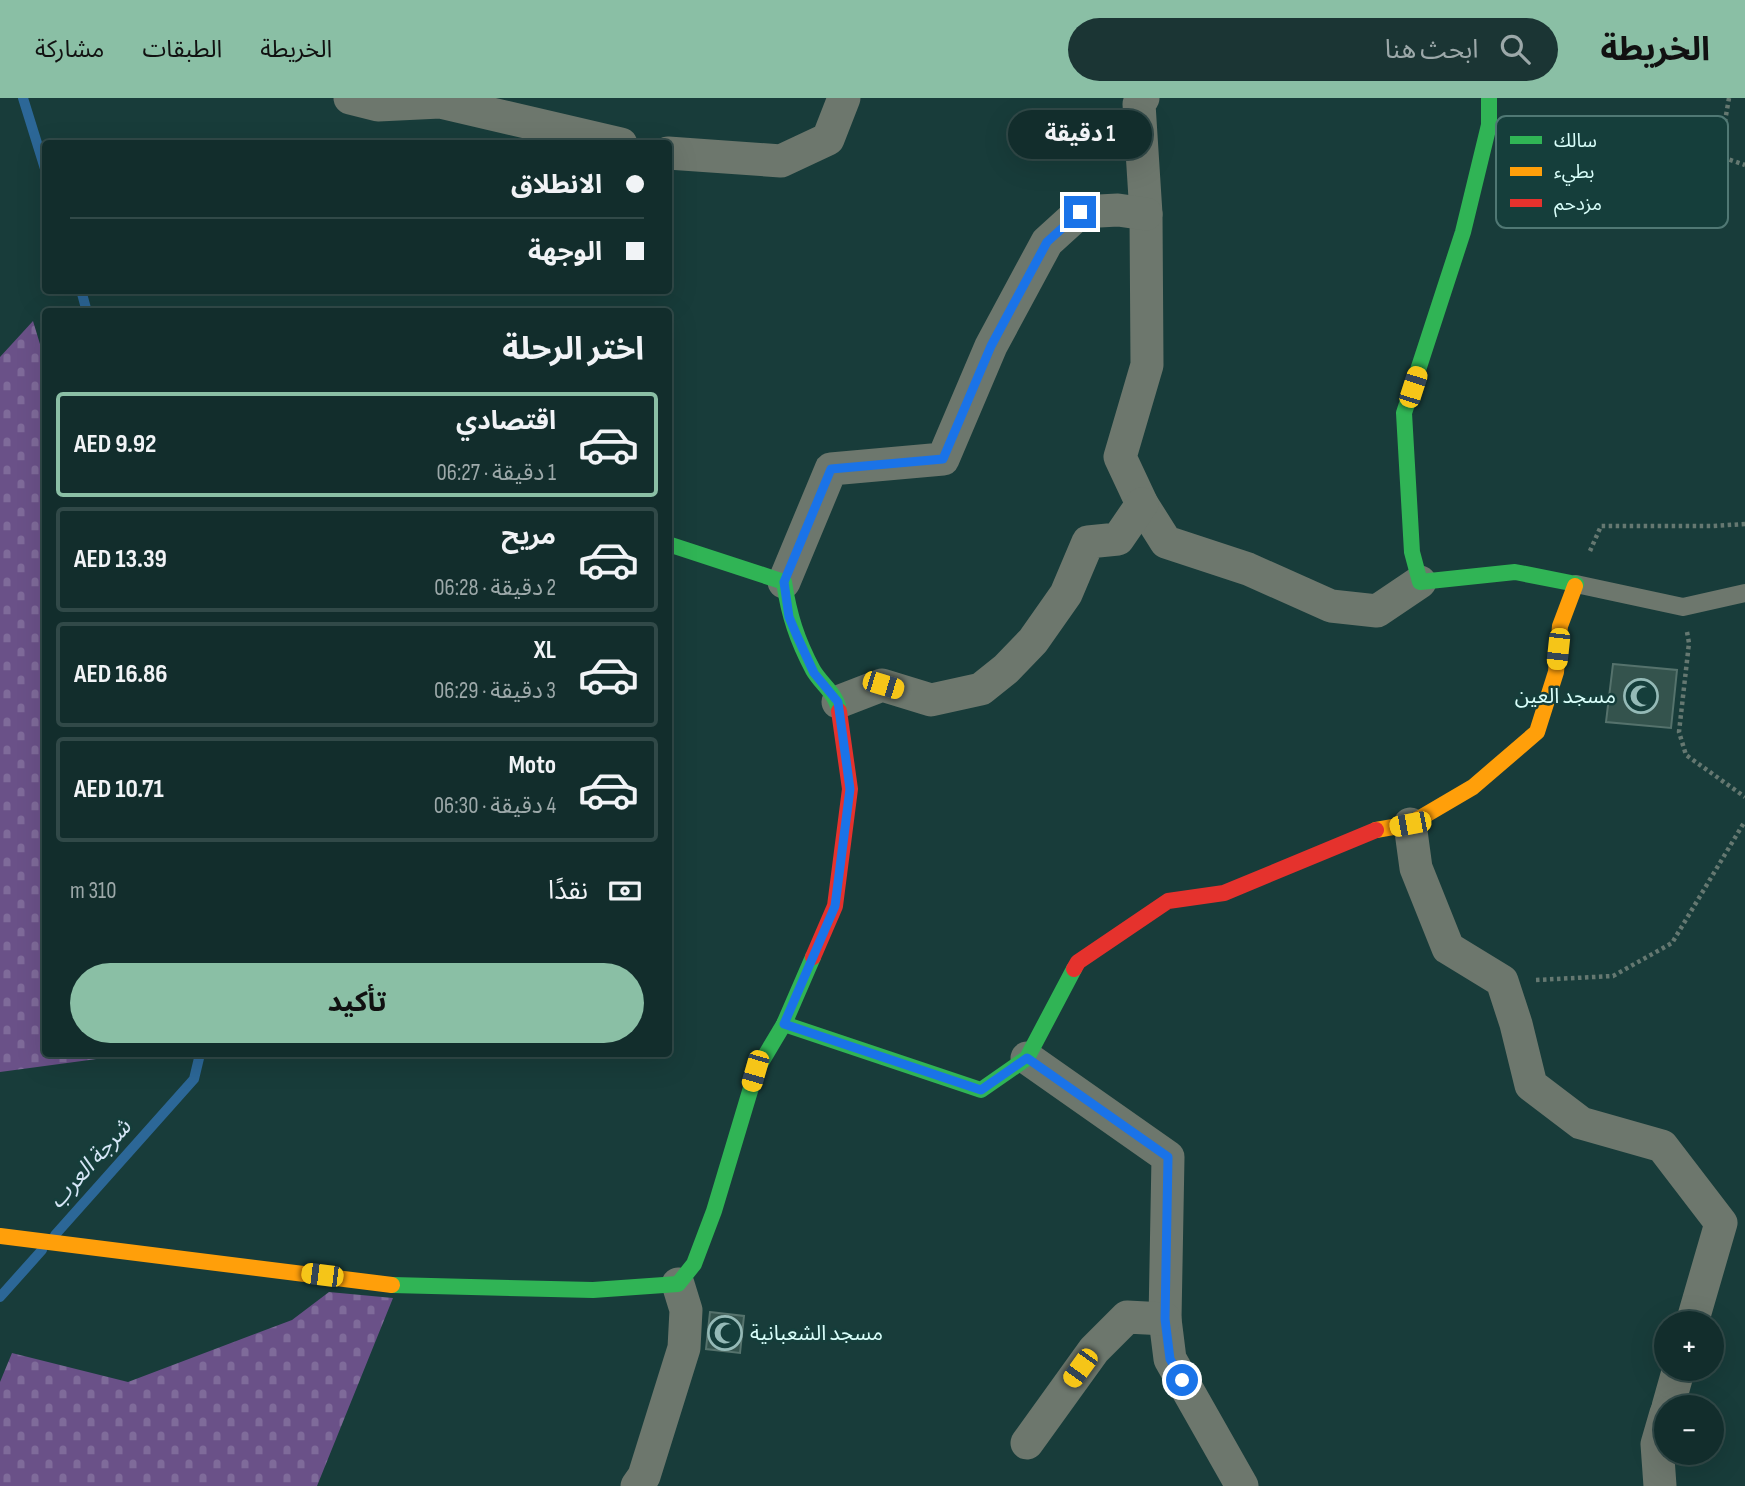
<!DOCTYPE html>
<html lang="ar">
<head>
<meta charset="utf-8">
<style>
	:root { --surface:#122d2c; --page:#1b3534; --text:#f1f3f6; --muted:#9ca8a9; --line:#314948; --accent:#8abfa5 }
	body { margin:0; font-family:"Sofia Sans Condensed","Noto Sans Arabic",sans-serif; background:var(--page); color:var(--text); direction:rtl; height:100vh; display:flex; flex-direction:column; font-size:26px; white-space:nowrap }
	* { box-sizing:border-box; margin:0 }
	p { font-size:23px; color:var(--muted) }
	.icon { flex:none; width:38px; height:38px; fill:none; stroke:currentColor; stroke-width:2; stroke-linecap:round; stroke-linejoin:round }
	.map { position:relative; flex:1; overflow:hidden; direction:ltr }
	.drawer { position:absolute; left:42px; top:210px; width:630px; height:749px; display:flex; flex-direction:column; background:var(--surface); border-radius:7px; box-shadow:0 7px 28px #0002,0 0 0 2px var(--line); direction:rtl }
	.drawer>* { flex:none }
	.banner { position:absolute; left:42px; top:42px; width:630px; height:154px; border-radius:7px; box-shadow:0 7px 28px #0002,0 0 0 2px var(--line); direction:rtl; display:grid; align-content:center; height:154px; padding:0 28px; background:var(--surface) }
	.controls { position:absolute; left:1654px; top:1213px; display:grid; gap:14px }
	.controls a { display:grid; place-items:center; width:70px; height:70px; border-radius:50%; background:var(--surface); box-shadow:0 7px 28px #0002,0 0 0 2px var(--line); font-size:35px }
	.end { position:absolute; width:32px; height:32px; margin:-16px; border:9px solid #1a73e8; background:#fff; box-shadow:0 0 0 4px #fff }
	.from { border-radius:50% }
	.bubble { position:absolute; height:49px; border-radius:24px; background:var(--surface); box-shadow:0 7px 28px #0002,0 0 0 2px var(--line); font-size:23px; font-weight:700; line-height:49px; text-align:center; direction:rtl }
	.car { position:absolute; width:21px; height:42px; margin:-21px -10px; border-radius:9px; box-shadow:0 0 5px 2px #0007; background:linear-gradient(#f5c518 24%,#345 0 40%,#f5c518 0 76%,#345 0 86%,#f5c518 0) }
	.banner b { display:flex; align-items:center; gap:24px; height:66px; font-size:26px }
	.banner b+b { border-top:2px solid var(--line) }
	.banner i { width:18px; height:18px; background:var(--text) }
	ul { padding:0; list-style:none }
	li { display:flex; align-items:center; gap:21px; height:105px; margin:0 14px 10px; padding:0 14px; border:4px solid var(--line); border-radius:7px }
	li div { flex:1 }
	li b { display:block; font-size:26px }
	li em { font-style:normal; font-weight:700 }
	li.current { border-color:var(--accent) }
	li>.icon { width:63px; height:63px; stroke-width:1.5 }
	h2 { padding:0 28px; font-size:32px; line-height:84px }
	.pay { display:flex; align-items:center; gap:18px; height:77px; padding:0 28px; font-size:26px }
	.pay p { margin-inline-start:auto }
	.cta { display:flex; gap:14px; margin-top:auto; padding:14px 28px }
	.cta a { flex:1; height:80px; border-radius:42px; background:var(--accent); color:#111; font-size:28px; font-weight:700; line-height:80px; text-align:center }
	header { display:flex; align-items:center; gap:42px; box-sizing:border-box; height:98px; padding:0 35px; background:var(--accent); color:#111 }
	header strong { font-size:33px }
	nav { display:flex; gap:38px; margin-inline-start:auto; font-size:24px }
	.search { width:490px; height:63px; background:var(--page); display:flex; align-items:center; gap:18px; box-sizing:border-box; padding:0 24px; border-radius:38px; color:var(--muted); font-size:26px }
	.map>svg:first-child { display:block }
</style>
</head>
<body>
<header>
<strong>الخريطة</strong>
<div class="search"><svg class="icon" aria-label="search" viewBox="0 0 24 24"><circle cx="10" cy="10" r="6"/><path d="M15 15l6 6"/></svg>ابحث هنا</div>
<nav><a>الخريطة</a><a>الطبقات</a><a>مشاركة</a></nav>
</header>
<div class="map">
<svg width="1745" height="1388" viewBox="0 0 1745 1388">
	<defs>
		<pattern id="cemetery-stones" width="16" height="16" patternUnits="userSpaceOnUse" patternTransform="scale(1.75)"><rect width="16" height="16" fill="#6a5188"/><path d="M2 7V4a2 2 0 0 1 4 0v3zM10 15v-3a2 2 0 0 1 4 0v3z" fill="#7f6b9a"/></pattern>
	</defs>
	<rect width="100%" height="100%" fill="#183c3a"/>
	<g fill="url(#cemetery-stones)">
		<polygon points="33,223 46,266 46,956 120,956 119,958 0,974 0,259"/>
		<polygon points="329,1194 393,1200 317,1388 0,1388 0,1284 12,1255 128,1284 292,1222"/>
	</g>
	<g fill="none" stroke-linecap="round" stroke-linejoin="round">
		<g stroke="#2c6797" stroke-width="10">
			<polyline points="23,0 46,74"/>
			<polyline points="81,192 87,214"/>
			<polyline points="55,1137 194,981 200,956"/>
			<polyline points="0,1199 42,1152"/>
		</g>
	</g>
	<g fill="#34534d" stroke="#55726c" stroke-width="2">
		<polygon points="1613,566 1677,572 1671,630 1606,624"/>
		<polygon points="710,1214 744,1218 740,1255 706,1251"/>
	</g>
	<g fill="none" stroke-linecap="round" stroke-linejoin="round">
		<g stroke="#657871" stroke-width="4.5" stroke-dasharray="3.5 3.5" stroke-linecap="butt">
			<polyline points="1729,0 1719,58 1745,67"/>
			<polyline points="1590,453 1601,428 1713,428 1745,426"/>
			<polyline points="1687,534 1689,545 1679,634 1686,657 1745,699"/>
			<polyline points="1536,882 1613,878 1672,845 1745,723"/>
		</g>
		<polyline stroke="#6d776d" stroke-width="18" points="1576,486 1683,509 1745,495"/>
		<g stroke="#6d776d" stroke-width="33">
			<polyline points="350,0 378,7 440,4 621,46"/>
			<polyline points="1143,0 1139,6 1146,116 1147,267 1120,359 1142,406 1166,444 1248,471 1331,508 1377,513 1420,484"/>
			<polyline points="668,55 781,63 828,41 844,0"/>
			<polyline points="784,484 831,371 943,361 991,248 1047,144 1080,114 1118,112 1146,116"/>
			<polyline points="838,604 882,587 931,602 981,591 1006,571 1033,543 1066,496 1088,444 1118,441 1142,406"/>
			<polyline points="1410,726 1416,770 1448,850 1502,883 1516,926 1531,987 1581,1025 1662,1048 1721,1125 1692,1225"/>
			<polyline points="1027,960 1168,1059 1165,1221 1170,1261 1242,1388"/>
			<polyline points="1668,1309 1679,1270"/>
			<polyline points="1027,1345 1094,1252 1127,1219 1165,1221"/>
			<polyline points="637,1388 644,1378 684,1250 686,1212 678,1186"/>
			<polyline points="1660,1388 1657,1346 1666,1315"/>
		</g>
		<g stroke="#30b455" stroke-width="16">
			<polyline points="1489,0 1489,27 1463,134 1404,315 1412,454 1420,484 1515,474 1576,486 1575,488"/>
			<path d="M 668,446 L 784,484 C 789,517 797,542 813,572 C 821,586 837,596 839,613"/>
			<polyline points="784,926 981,992 1027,960 1074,871"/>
			<polyline points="392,1187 593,1192 678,1186 694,1166 714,1113 756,973 784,926 813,859"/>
		</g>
		<g stroke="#ff9f0a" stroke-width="16">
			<polyline points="1376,732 1410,726 1473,689 1537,634 1556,574 1560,528 1575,488"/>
			<polyline points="0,1138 392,1187"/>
		</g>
		<g stroke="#e5322d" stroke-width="16">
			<polyline points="813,859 835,808 850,691 839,613"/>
			<polyline points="1074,871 1078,864 1168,803 1224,795 1376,732"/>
		</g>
	</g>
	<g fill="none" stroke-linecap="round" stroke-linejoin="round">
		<polyline stroke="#1a73e8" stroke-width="9" points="1080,114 1047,144 991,248 943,361 831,371 784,484 789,519 797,538 814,575 838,604 850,691 835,808 784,926 981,992 1027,960 1168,1059 1165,1221 1170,1261 1182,1282"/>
	</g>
	<defs>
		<g id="mosque-ring" transform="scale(1.75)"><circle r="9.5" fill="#153e3b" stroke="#95bab7" stroke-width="1.5"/><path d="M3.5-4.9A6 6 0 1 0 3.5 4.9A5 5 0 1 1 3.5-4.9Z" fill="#95bab7"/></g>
	</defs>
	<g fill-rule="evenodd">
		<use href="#mosque-ring" x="1641" y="598"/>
		<use href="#mosque-ring" x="725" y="1235"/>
	</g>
	<g text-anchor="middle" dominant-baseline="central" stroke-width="5" stroke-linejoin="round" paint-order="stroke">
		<g font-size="21" fill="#d9fefa" stroke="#153e3b" text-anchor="end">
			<text x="1616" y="598">مسجد العين</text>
			<text x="750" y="1235" text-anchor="start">مسجد الشعبانية</text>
		</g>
		<g font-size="23" font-style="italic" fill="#d6e6f6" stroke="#153e3b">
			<text transform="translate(90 1066) rotate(-48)">شرجة العرب</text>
		</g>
	</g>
	<rect x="1496" y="18" width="232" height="112" rx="10" fill="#153e3b" stroke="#507874" stroke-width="2"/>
	<rect x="1510" y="38" width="32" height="8" fill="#30b455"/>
	<rect x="1510" y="69" width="32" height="9" fill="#ff9f0a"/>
	<rect x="1510" y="101" width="32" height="8" fill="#e5322d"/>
	<g font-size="19" fill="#d9fefa">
		<text x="1554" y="49">سالك</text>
		<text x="1554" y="80">بطيء</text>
		<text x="1554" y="112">مزدحم</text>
	</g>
</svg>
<div class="controls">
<a>+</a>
<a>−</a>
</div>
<i class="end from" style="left:1182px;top:1282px"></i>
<i class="end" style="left:1080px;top:114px"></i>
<div class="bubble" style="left:1008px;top:12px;width:144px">1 دقيقة</div>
<i class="car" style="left:1413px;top:289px;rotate:18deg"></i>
<i class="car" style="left:1558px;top:551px;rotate:186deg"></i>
<i class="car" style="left:883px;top:587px;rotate:107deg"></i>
<i class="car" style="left:1410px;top:726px;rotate:259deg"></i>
<i class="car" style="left:755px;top:973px;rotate:196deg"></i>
<i class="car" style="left:322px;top:1177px;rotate:277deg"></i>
<i class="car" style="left:1080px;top:1270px;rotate:216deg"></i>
<div class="banner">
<b><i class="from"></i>الانطلاق</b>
<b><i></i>الوجهة</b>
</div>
<section class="drawer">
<h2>اختر الرحلة</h2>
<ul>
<li class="current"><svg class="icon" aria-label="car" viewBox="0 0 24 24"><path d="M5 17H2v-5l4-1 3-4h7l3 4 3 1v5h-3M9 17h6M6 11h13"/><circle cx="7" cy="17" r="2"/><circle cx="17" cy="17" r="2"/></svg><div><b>اقتصادي</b><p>1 دقيقة · 06:27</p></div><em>AED 9.92</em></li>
<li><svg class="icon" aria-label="car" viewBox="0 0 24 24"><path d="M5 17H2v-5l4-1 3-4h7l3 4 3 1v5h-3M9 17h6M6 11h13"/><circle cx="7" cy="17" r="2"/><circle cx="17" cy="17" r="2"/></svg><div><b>مريح</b><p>2 دقيقة · 06:28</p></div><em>AED 13.39</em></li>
<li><svg class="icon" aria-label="car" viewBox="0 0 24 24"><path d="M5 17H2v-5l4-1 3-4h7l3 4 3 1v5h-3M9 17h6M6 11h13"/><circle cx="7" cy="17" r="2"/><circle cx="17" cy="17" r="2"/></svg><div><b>XL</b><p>3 دقيقة · 06:29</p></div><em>AED 16.86</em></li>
<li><svg class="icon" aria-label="car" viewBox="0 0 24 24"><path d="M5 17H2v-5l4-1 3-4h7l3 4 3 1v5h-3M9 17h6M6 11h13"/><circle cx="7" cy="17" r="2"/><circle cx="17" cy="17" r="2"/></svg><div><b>Moto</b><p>4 دقيقة · 06:30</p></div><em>AED 10.71</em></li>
</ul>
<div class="pay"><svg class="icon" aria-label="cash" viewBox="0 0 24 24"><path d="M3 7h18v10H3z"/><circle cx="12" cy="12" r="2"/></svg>نقدًا<p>310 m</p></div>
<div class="cta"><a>تأكيد</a></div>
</section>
</div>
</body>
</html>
